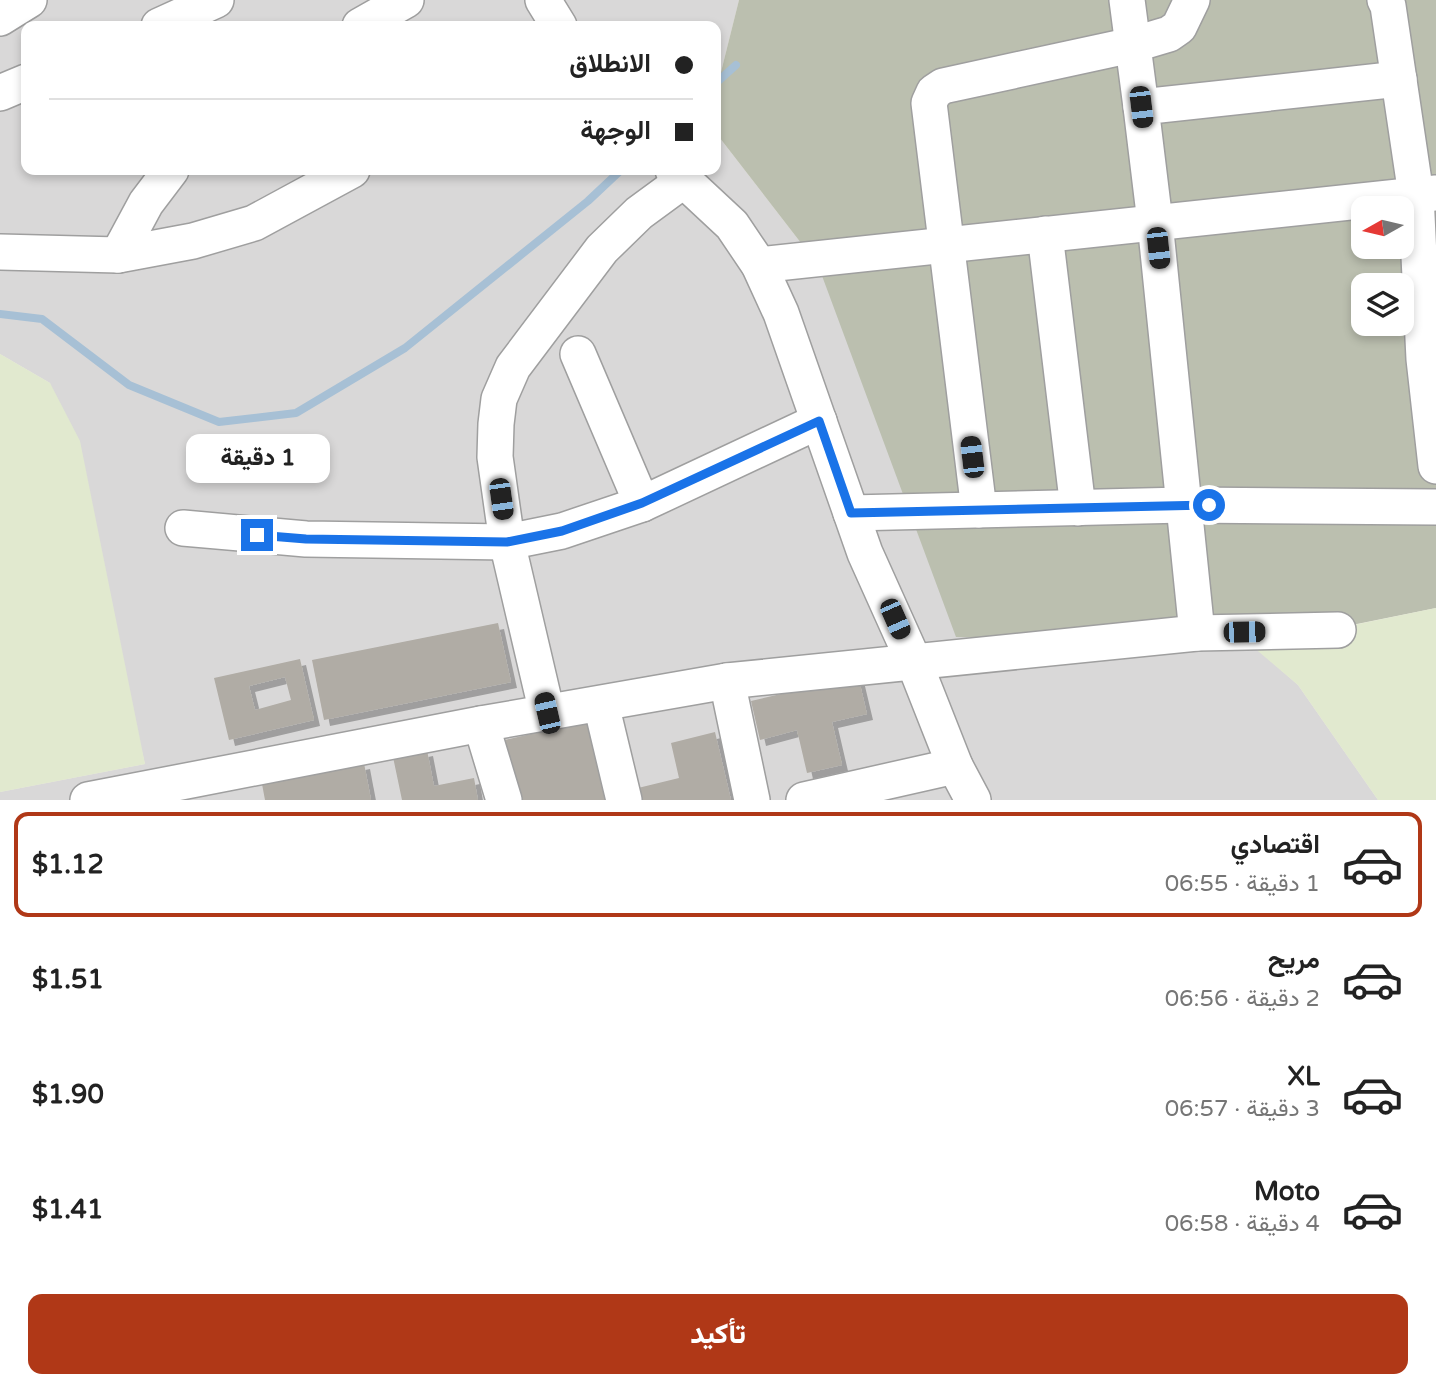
<!DOCTYPE html>
<html lang="ar">
<head>
<meta charset="utf-8">
<style>
	:root { --surface:#fff; --page:#f6f6f6; --text:#222; --muted:#767676; --line:#e0e0e0; --accent:#b03817 }
	body { margin:0; font-family:"Varela Round",Vazirmatn,sans-serif; background:var(--page); color:var(--text); direction:rtl; height:100vh; display:flex; flex-direction:column; font-size:26px; white-space:nowrap }
	* { box-sizing:border-box; margin:0 }
	p { font-size:23px; color:var(--muted) }
	.icon { flex:none; width:38px; height:38px; fill:none; stroke:currentColor; stroke-width:2; stroke-linecap:round; stroke-linejoin:round }
	.map { position:relative; height:800px; overflow:hidden; direction:ltr }
	.side { display:flex; flex-direction:column; background:var(--surface); flex:1 }
	.side>* { flex:none }
	.guide { position:absolute; left:21px; top:21px; width:700px; height:154px; border-radius:14px; box-shadow:0 4px 10px #0003; direction:rtl; display:grid; align-content:center; height:154px; padding:0 28px; background:var(--surface) }
	.needle { width:46px; rotate:262deg }
	.buttons { position:absolute; left:1351px; top:196px; display:grid; gap:14px }
	.buttons a { display:grid; place-items:center; width:63px; height:63px; border-radius:14px; background:var(--surface); box-shadow:0 4px 10px #0003; font-size:35px }
	.end { position:absolute; width:32px; height:32px; margin:-16px; border:9px solid #1a73e8; background:#fff; box-shadow:0 0 0 4px #fff }
	.from { border-radius:50% }
	.bubble { position:absolute; height:49px; border-radius:14px; background:var(--surface); box-shadow:0 4px 10px #0003; font-size:23px; font-weight:800; line-height:49px; text-align:center; direction:rtl }
	.car { position:absolute; width:21px; height:42px; margin:-21px -10px; border-radius:9px; box-shadow:0 0 5px 2px #0007; background:linear-gradient(#222 24%,#8ab4d8 0 40%,#222 0 76%,#8ab4d8 0 86%,#222 0) }
	.guide b { display:flex; align-items:center; gap:24px; height:66px; font-size:26px }
	.guide b+b { border-top:2px solid var(--line) }
	.guide i { width:18px; height:18px; background:var(--text) }
	ul { padding:12px 0 0; list-style:none }
	li { display:flex; align-items:center; gap:21px; height:105px; margin:0 14px 10px; padding:0 14px; border:4px solid transparent; border-radius:14px }
	li div { flex:1 }
	li b { display:block; font-size:26px }
	li em { font-style:normal; font-weight:800 }
	li.selected { border-color:var(--accent) }
	li>.icon { width:63px; height:63px; stroke-width:1.5 }
	.primary-button { display:flex; gap:14px; margin-top:auto; padding:14px 28px }
	.primary-button a { flex:1; height:80px; border-radius:14px; background:var(--accent); color:#fff; font-size:28px; font-weight:800; line-height:80px; text-align:center }
	.map>svg:first-child { display:block }
</style>
</head>
<body>
<div class="map">
<svg width="1436" height="800" viewBox="0 0 1436 800">
	<defs>
		<filter id="shadow"><feDropShadow dx="6" dy="6" stdDeviation="0" flood-color="#0004"/></filter>
	</defs>
	<rect width="100%" height="100%" fill="#eceae2"/>
	<polygon fill="#d9d8d8" points="0,0 739,0 716,92 716,26 26,26 26,170 716,170 716,133 818,265 1298,685 1378,800 0,800 0,792 145,764 50,383 0,354"/>
	<path fill="#bbbfaf" fill-rule="evenodd" d="M 739,0 L 1436,0 L 1436,608 L 1252,645 L 956,637 L 818,265 L 716,133 L 716,92 ZM 1363,208 L 1402,208 L 1402,247 L 1363,247 ZM 1363,285 L 1402,285 L 1402,324 L 1363,324 Z"/>
	<g fill="#e1e9cf">
		<polygon points="0,354 50,383 80,441 145,764 0,792"/>
		<polygon points="1436,608 1436,800 1378,800 1298,685 1252,646"/>
	</g>
	<g fill="none" stroke-linecap="round" stroke-linejoin="round">
		<g stroke="#a7c0d5" stroke-width="8">
			<polyline points="716,83 736,65"/>
			<polyline points="0,314 42,319 129,385 219,422 296,413 405,348 588,201 621,170"/>
		</g>
	</g>
	<g fill="#b0aca5" fill-rule="evenodd" filter="url(#shadow)">
		<polygon points="498,623 511,682 324,720 312,660"/>
		<path d="M 300,659 L 314,720 L 229,740 L 214,678 ZM 285,677 L 291,700 L 255,710 L 249,686 Z"/>
		<polygon points="858,676 867,714 832,722 842,765 807,773 797,730 760,740 751,701"/>
		<polygon points="591,720 610,800 519,800 505,740"/>
		<polygon points="715,732 731,800 641,800 638,788 679,778 671,743"/>
		<polygon points="427,750 434,786 474,778 478,800 402,800 393,757"/>
		<polygon points="364,763 371,800 265,800 262,784"/>
	</g>
	<g fill="none" stroke-linecap="round" stroke-linejoin="round">
		<g stroke="#9f9f9f" stroke-width="38">
			<g id="minor">
				<polyline points="543,0 559,26"/>
				<polyline points="1127,0 1141,107"/>
				<polyline points="1385,0 1388,6 1416,195 1424,359 1436,466"/>
				<polyline points="0,18 29,0"/>
				<polyline points="159,26 216,0"/>
				<polyline points="360,26 406,0"/>
				<polyline points="0,93 26,82"/>
				<polyline points="673,170 732,225 759,265 781,313 865,553 914,662 955,766 973,800"/>
				<polyline points="1045,234 1078,508"/>
				<polyline points="0,252 118,255 193,241 254,223 352,170"/>
				<polyline points="118,255 146,203 171,170"/>
				<polyline points="759,265 1436,193"/>
				<polyline points="578,354 642,504"/>
				<polyline points="979,510 929,103 934,92 943,86 1132,45 1169,34 1179,27 1192,0"/>
				<polyline points="851,513 1184,505 1436,507"/>
				<polyline points="183,528 306,539 507,542 562,531 642,504 819,421"/>
				<polyline points="1197,633 1155,222 1141,107 1399,79"/>
				<polyline points="727,681 752,800"/>
				<polyline points="601,704 624,800"/>
				<polyline points="547,713 507,542 495,457 496,424 499,399 513,367 602,249 639,213 684,180"/>
				<polyline points="481,724 504,800"/>
				<polyline points="88,800 481,724 727,681 1197,633 1338,630"/>
				<polyline points="804,800 955,766"/>
			</g>
		</g>
		<use href="#minor" stroke="#fff" stroke-width="35"/>
	</g>
	<g fill="none" stroke-linecap="round" stroke-linejoin="round">
		<polyline stroke="#1a73e8" stroke-width="9" points="257,535 306,539 507,542 562,531 642,503 819,421 851,513 1209,505"/>
	</g>
</svg>
<div class="buttons">
<a><svg class="needle" viewBox="-14 -14 28 28"><path d="M0-13l5 13h-10z" fill="#e53935"/><path d="M0 13l5-13h-10z" fill="#767676"/></svg></a>
<a><svg class="icon" aria-label="layers" viewBox="0 0 24 24"><path d="M12 4l9 5-9 5-9-5zM3 14l9 5 9-5"/></svg></a>
</div>
<i class="end from" style="left:1209px;top:505px"></i>
<i class="end" style="left:257px;top:535px"></i>
<div class="bubble" style="left:186px;top:434px;width:144px">1 دقيقة</div>
<i class="car" style="left:1141px;top:107px;rotate:173deg"></i>
<i class="car" style="left:1158px;top:248px;rotate:174deg"></i>
<i class="car" style="left:972px;top:457px;rotate:353deg"></i>
<i class="car" style="left:501px;top:499px;rotate:172deg"></i>
<i class="car" style="left:895px;top:619px;rotate:156deg"></i>
<i class="car" style="left:1244px;top:632px;rotate:89deg"></i>
<i class="car" style="left:547px;top:713px;rotate:347deg"></i>
<div class="guide">
<b><i class="from"></i>الانطلاق</b>
<b><i></i>الوجهة</b>
</div>
</div>
<section class="side">
<ul>
<li class="selected"><svg class="icon" aria-label="car" viewBox="0 0 24 24"><path d="M5 17H2v-5l4-1 3-4h7l3 4 3 1v5h-3M9 17h6M6 11h13"/><circle cx="7" cy="17" r="2"/><circle cx="17" cy="17" r="2"/></svg><div><b>اقتصادي</b><p>1 دقيقة · 06:55</p></div><em>$1.12</em></li>
<li><svg class="icon" aria-label="car" viewBox="0 0 24 24"><path d="M5 17H2v-5l4-1 3-4h7l3 4 3 1v5h-3M9 17h6M6 11h13"/><circle cx="7" cy="17" r="2"/><circle cx="17" cy="17" r="2"/></svg><div><b>مريح</b><p>2 دقيقة · 06:56</p></div><em>$1.51</em></li>
<li><svg class="icon" aria-label="car" viewBox="0 0 24 24"><path d="M5 17H2v-5l4-1 3-4h7l3 4 3 1v5h-3M9 17h6M6 11h13"/><circle cx="7" cy="17" r="2"/><circle cx="17" cy="17" r="2"/></svg><div><b>XL</b><p>3 دقيقة · 06:57</p></div><em>$1.90</em></li>
<li><svg class="icon" aria-label="car" viewBox="0 0 24 24"><path d="M5 17H2v-5l4-1 3-4h7l3 4 3 1v5h-3M9 17h6M6 11h13"/><circle cx="7" cy="17" r="2"/><circle cx="17" cy="17" r="2"/></svg><div><b>Moto</b><p>4 دقيقة · 06:58</p></div><em>$1.41</em></li>
</ul>
<div class="primary-button"><a>تأكيد</a></div>
</section>
</body>
</html>
